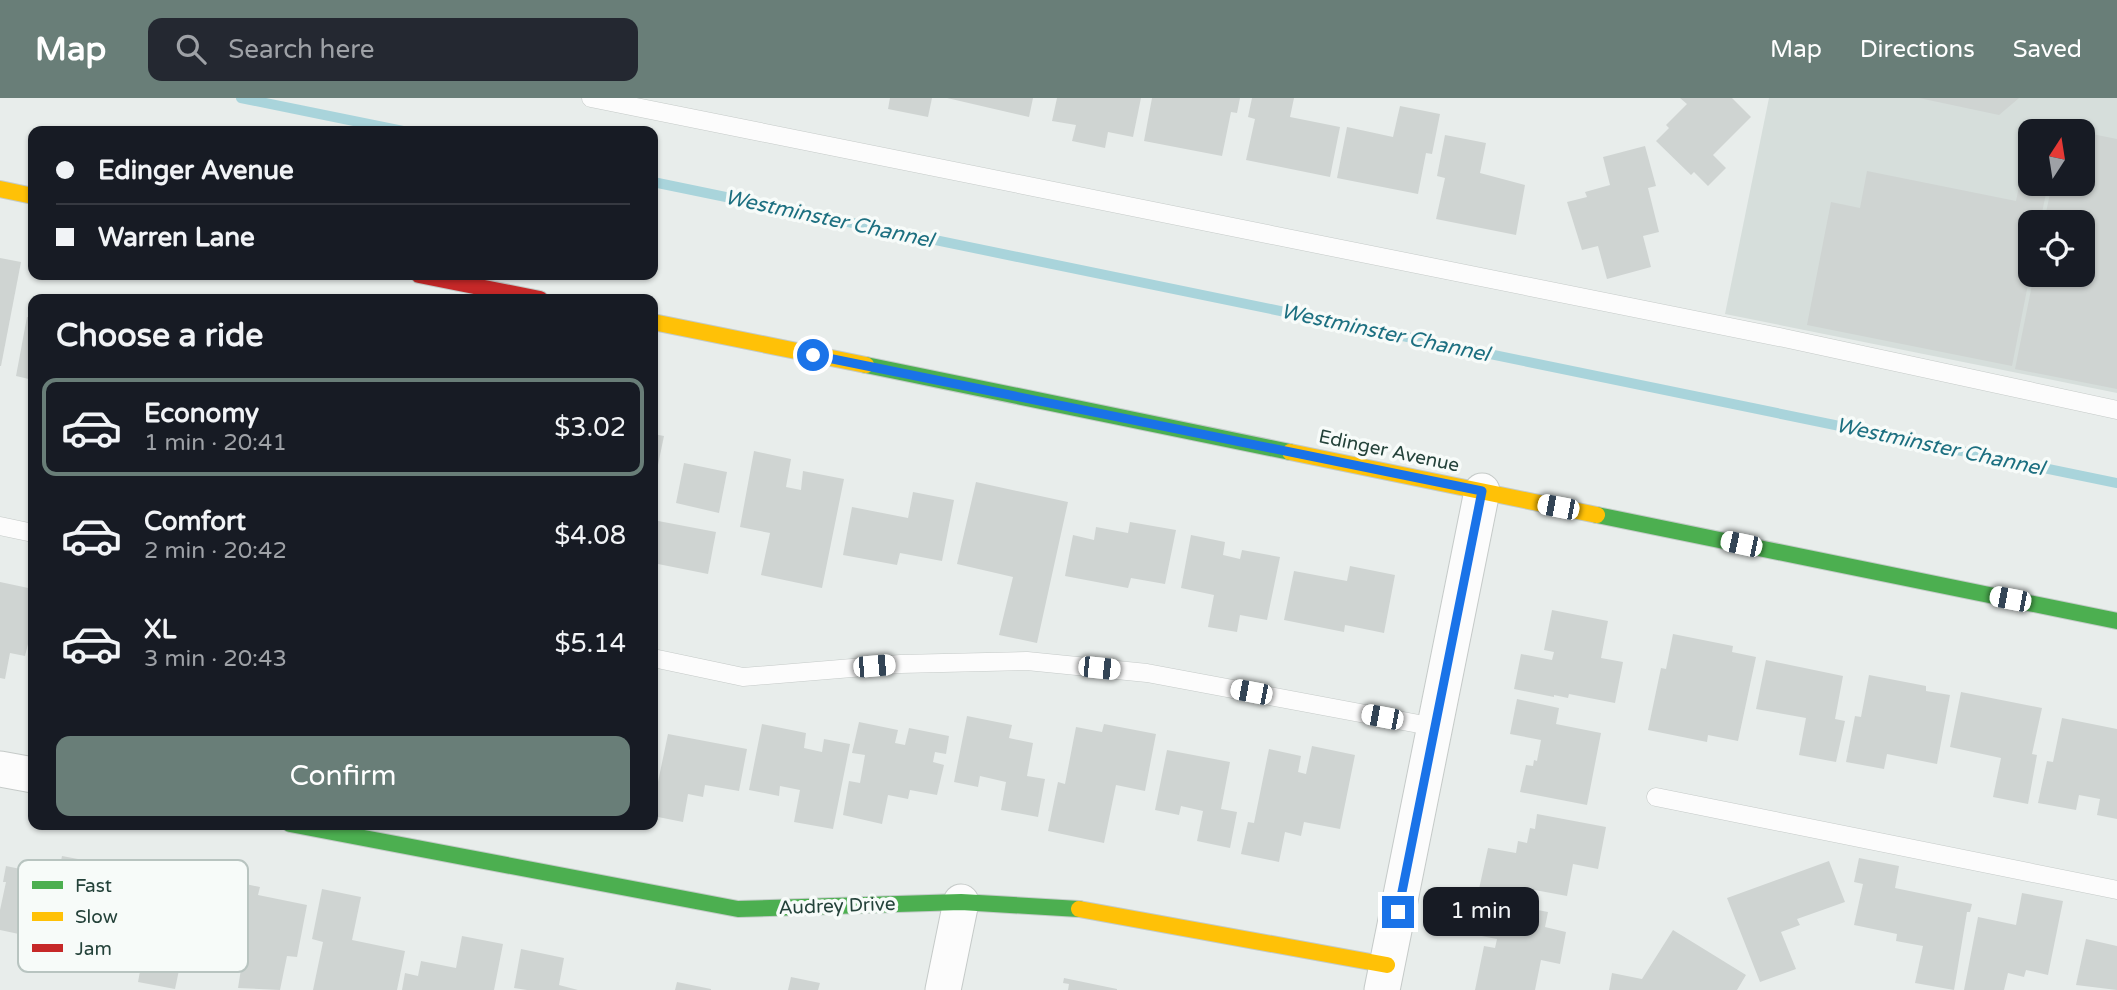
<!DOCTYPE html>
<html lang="en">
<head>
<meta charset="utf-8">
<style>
	:root { --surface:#171b24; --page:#242831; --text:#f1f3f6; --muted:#9ea1a6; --line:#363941; --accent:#697e78 }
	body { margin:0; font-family:"Varela Round",sans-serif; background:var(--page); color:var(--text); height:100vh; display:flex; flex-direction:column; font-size:26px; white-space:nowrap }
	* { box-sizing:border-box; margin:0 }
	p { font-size:23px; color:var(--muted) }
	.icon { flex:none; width:38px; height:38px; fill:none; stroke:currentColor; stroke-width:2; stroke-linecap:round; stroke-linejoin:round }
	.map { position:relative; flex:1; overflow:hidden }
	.details { position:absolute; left:28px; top:196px; width:630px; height:536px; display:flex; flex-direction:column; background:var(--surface); border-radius:14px; box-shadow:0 2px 5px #0004 }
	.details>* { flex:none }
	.hud { position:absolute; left:28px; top:28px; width:630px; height:154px; border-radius:14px; box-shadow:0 2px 5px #0004; display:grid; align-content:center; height:154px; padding:0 28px; background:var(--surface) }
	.needle { width:46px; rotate:12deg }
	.tools { position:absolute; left:2018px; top:21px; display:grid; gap:14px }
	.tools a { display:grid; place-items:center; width:77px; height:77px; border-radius:14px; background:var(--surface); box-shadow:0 2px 5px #0004; font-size:35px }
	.end { position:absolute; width:32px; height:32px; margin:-16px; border:9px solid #1a73e8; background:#fff; box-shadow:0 0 0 4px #fff }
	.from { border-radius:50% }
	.bubble { position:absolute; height:49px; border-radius:14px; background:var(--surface); box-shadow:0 2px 5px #0004; font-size:23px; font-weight:600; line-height:49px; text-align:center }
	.car { position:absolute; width:21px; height:42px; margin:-21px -10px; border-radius:9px; box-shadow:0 0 5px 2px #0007; background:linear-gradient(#fff 24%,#345 0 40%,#fff 0 76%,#345 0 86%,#fff 0) }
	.hud b { display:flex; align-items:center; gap:24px; height:66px; font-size:26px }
	.hud b+b { border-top:2px solid var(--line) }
	.hud i { width:18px; height:18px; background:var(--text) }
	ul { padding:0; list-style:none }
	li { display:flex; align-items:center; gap:21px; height:98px; margin:0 14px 10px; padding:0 14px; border:4px solid transparent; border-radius:14px }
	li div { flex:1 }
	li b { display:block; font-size:26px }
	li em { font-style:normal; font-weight:600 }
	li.current { border-color:var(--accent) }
	li>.icon { width:63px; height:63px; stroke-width:1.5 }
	h2 { padding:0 28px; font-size:32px; line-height:84px }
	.action { display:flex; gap:14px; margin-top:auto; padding:14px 28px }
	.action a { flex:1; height:80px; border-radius:14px; background:var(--accent); color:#fff; font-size:28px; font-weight:600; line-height:80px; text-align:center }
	header { display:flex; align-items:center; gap:42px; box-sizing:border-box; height:98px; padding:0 35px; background:var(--accent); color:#fff }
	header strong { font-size:33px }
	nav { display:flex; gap:38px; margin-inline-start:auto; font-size:24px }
	.search { width:490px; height:63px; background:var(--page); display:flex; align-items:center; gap:18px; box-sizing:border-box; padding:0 24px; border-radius:14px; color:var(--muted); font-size:26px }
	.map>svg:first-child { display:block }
</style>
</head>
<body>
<header>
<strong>Map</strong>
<div class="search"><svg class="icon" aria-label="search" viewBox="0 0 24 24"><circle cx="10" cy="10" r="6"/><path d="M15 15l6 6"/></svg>Search here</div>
<nav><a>Map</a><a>Directions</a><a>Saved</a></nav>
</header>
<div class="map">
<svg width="2117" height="892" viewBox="0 0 2117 892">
	<rect width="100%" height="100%" fill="#e8edeb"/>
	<path fill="#d6dedb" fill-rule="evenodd" d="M 1769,0 L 2117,0 L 2117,295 L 1725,216 ZM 2030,33 L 2082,33 L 2082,86 L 2030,86 ZM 2030,124 L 2082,124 L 2082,177 L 2030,177 Z"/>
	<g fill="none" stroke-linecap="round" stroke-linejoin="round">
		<g stroke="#a9d4db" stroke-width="10">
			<polyline points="241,0 403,33"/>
			<polyline points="653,84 2117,385"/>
		</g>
	</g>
	<g fill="#cfd4d2">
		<polygon points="890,0 932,0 928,19 888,11"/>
		<polygon points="947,0 1033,0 1029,19"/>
		<polygon points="1057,0 1141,0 1133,39 1108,34 1105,50 1072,43 1076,27 1052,23"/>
		<polygon points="1152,0 1240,0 1237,15 1231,14 1222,58 1144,43"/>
		<polygon points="1252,0 1294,0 1290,19 1340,29 1330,79 1246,62 1255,21 1248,19"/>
		<polygon points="1680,0 1732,0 1751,19 1713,57 1726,70 1708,88 1694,74 1691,77 1656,43 1669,30 1666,27 1687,6"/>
		<polygon points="1919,0 2019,0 1999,17"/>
		<polygon points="1400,8 1440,16 1432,56 1426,55 1418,96 1337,80 1347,29 1393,39"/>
		<polygon points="2082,34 2117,41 2117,291 2015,271 2034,177 2082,177 2082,124 2044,124 2052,86 2082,86"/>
		<polygon points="1445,37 1486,45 1480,75 1525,87 1516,137 1436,121 1445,80 1437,78"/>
		<polygon points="1645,48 1656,88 1648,90 1659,134 1643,138 1651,169 1607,181 1598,148 1582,152 1567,104 1587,99 1585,94 1610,87 1603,59"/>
		<polygon points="1867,73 2016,103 2021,79 2030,81 2030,86 2048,86 2040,124 2030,124 2030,176 2012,268 1807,227 1831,104 1860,110"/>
		<polygon points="0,160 21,164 1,268 0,268"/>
		<polygon points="27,219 33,220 33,282 16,278"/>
		<polygon points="653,336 664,338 654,386 653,386"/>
		<polygon points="754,353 791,361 786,389 801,392 803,373 844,381 822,490 761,477 770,435 740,429"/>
		<polygon points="684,365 727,374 719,415 676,405"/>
		<polygon points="976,384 1068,404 1037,545 999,537 1013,479 957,466"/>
		<polygon points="913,394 954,402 942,463 900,455 897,467 843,457 852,409 908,420"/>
		<polygon points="653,422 716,434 708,476 653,465"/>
		<polygon points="1130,424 1176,432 1165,486 1131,480 1128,490 1065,478 1073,437 1094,442 1096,429 1128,435"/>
		<polygon points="1191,437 1225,444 1223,457 1240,461 1242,452 1280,459 1267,522 1240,517 1237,534 1208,529 1214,497 1181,490"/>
		<polygon points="1350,468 1395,477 1384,535 1345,527 1344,534 1284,522 1294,473 1347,483"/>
		<polygon points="0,484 33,491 33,547 28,546 25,558 10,555 5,581 0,580"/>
		<polygon points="1552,512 1608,523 1601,560 1623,564 1615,605 1569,596 1568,600 1554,597 1554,599 1514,591 1521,556 1552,562 1554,554 1544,552"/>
		<polygon points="1673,536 1733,548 1732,554 1756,559 1738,643 1708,637 1707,644 1648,632 1661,570 1666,571"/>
		<polygon points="1766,562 1843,578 1835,621 1845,623 1836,664 1799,657 1806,620 1756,611"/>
		<polygon points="1869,577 1926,588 1926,593 1950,597 1937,666 1887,656 1884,671 1846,664 1855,618 1861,619"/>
		<polygon points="1961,594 2042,610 2032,656 2037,657 2028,706 1993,699 2001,660 1950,649"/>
		<polygon points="1517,601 1559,610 1556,626 1601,635 1587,707 1520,694 1526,667 1533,668 1534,662 1537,663 1541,642 1510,636"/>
		<polygon points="967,618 1012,627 1009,640 1033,645 1027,678 1045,681 1038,719 1001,712 1006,684 980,678 978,689 954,684"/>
		<polygon points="2062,620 2117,631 2117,721 2097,717 2100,701 2079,697 2076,712 2038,705 2047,663 2053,664"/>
		<polygon points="859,624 898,632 895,645 905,647 909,630 949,638 946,656 935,654 933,664 944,667 937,697 910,692 908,701 888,697 882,726 843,717 849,683 860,685 865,657 852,655"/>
		<polygon points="762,626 806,635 804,650 822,654 824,641 850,646 833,731 794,724 800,692 780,688 779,698 749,692"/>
		<polygon points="1104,626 1156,636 1145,693 1116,687 1104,745 1048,733 1058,684 1065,686 1076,629 1102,634"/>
		<polygon points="668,636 747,651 739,693 705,687 703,699 688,696 683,724 653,718 653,683 658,684"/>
		<polygon points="1312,648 1355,657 1340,731 1304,724 1301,738 1285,734 1279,764 1241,756 1248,724 1254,725 1269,651 1301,658 1298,674 1306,676"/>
		<polygon points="1167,652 1230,664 1221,711 1237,714 1230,750 1197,743 1203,713 1181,708 1179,717 1155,712"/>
		<polygon points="1537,716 1606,729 1598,771 1573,766 1567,798 1518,789 1516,798 1479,791 1488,750 1516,755 1518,743 1527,745 1530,730 1535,731"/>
		<polygon points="62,758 99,765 88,815 69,811 66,825 75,827 67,866 30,858 33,839 0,832 0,812 6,784 3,784 6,768 35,774 33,783 56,787"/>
		<polygon points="1859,760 1899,768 1895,790 1972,806 1970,814 1967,814 1954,892 1915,885 1923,848 1896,843 1897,836 1854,827 1863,786 1854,784"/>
		<polygon points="1829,763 1845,804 1797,821 1800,827 1781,834 1796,871 1760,884 1727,800"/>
		<polygon points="109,767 203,786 193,835 187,834 175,891 138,884 142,863 101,854 111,803 103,802"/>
		<polygon points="217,780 260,789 258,797 307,807 297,859 287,858 280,892 238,890 241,871 201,863"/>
		<polygon points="322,791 361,799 352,842 405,853 397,892 313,892 323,844 312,841"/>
		<polygon points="2022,795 2063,803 2048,877 2026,872 2024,879 2008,875 2004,892 1964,892 1978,819 2016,827"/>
		<polygon points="1474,799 1548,814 1545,829 1566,834 1560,866 1541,862 1535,892 1475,892 1484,848 1495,850 1497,841 1466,835"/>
		<polygon points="1673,832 1746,877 1737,892 1609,892 1612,875 1642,881"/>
		<polygon points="462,838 503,846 494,892 402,892 405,875 418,878 421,863 456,870"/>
		<polygon points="2086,841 2117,848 2117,892 2076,887"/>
		<polygon points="521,851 564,860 559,887 578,892 527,892 514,890"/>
		<polygon points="791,879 820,885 818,892 788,892"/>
		<polygon points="1064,880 1117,891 1117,892 1068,892 1069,886 1063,885"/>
		<polygon points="677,884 711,891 711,892 675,892"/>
	</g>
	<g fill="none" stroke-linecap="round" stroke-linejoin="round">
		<g stroke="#c5cac8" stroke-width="19">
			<g id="lane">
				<polyline points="591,0 1784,240 2117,312"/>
				<polyline points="0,428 33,435"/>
				<polyline points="653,560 743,579 900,566 1027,563 1147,575 1435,629"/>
				<polyline points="1656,699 2117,792"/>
			</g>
		</g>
		<g stroke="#c5cac8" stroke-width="37">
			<g id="street">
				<polyline points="0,671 33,677"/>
				<polyline points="943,892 961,804"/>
				<polyline points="1382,892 1482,393"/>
			</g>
		</g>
		<g stroke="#c3cbc8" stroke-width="18">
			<g id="fast">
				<polyline points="866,267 1290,354"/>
				<polyline points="1597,417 2117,523"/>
				<polyline points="290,726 738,811 961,804 1079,811"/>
			</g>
		</g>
		<g stroke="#c3cbc8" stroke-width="18">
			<g id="slow">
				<polyline points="0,91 33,98"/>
				<polyline points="653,224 866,267"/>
				<polyline points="1290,354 1597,417"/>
				<polyline points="1079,811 1387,867"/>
			</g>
		</g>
		<g stroke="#c3cbc8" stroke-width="18">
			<polyline id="jam" points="419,177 540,201"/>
		</g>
		<use href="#lane" stroke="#fcfcfc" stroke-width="18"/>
		<use href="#street" stroke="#fcfcfc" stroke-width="35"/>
		<use href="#fast" stroke="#4caf50" stroke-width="16"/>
		<use href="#slow" stroke="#ffc107" stroke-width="16"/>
		<use href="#jam" stroke="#c62828" stroke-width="16"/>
	</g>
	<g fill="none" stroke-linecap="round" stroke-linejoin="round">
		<polyline stroke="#1a73e8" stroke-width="9" points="813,257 1482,393 1398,814"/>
	</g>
	<g text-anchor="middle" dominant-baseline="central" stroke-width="7" stroke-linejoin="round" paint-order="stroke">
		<g font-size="19" fill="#24423a" stroke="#f7fbf9">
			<text transform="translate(1389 353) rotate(12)">Edinger Avenue</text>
			<text transform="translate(837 808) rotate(-2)">Audrey Drive</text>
		</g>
		<g font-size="21" font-style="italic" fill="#1c6f80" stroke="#f7fbf9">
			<text transform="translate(829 121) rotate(12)">Westminster Channel</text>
			<text transform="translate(1385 235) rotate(12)">Westminster Channel</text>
			<text transform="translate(1940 349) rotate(12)">Westminster Channel</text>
		</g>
	</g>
	<rect x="18" y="762" width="230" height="112" rx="10" fill="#f7fbf9" stroke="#b8c4c0" stroke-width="2"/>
	<rect x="32" y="783" width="31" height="8" fill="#4caf50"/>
	<rect x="32" y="814" width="31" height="9" fill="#ffc107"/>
	<rect x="32" y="846" width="31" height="8" fill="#c62828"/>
	<g font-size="19" fill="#24423a">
		<text x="75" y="794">Fast</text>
		<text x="75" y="825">Slow</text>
		<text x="75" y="857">Jam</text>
	</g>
</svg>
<div class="tools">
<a><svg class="needle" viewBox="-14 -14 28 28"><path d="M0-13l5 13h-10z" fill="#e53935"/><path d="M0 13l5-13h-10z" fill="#9ea1a6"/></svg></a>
<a><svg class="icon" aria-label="locate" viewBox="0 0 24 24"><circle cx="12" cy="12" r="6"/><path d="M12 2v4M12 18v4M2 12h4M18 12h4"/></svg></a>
</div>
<i class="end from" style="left:813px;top:257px"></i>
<i class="end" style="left:1398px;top:814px"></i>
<div class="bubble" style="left:1423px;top:789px;width:116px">1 min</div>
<i class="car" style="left:1558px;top:409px;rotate:281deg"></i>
<i class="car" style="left:1741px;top:446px;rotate:282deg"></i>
<i class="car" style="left:2010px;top:501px;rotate:281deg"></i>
<i class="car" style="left:874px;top:568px;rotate:85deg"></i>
<i class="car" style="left:1099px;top:570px;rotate:96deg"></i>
<i class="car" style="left:1251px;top:594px;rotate:281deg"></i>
<i class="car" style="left:1382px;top:619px;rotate:281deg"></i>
<div class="hud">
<b><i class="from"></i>Edinger Avenue</b>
<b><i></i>Warren Lane</b>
</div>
<section class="details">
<h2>Choose a ride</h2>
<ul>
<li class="current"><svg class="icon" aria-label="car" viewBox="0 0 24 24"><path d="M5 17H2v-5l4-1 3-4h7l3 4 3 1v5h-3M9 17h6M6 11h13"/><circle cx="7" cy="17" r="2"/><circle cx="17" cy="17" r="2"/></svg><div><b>Economy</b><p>1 min · 20:41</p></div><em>$3.02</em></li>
<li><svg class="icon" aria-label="car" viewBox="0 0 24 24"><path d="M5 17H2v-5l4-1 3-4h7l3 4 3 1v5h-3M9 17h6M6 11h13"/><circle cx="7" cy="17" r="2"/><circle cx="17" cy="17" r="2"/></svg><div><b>Comfort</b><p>2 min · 20:42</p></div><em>$4.08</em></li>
<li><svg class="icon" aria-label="car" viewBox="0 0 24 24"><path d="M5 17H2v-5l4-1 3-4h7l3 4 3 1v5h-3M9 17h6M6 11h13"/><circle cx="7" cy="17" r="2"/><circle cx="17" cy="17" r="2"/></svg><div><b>XL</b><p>3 min · 20:43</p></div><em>$5.14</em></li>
</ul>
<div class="action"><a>Confirm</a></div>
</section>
</div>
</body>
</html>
